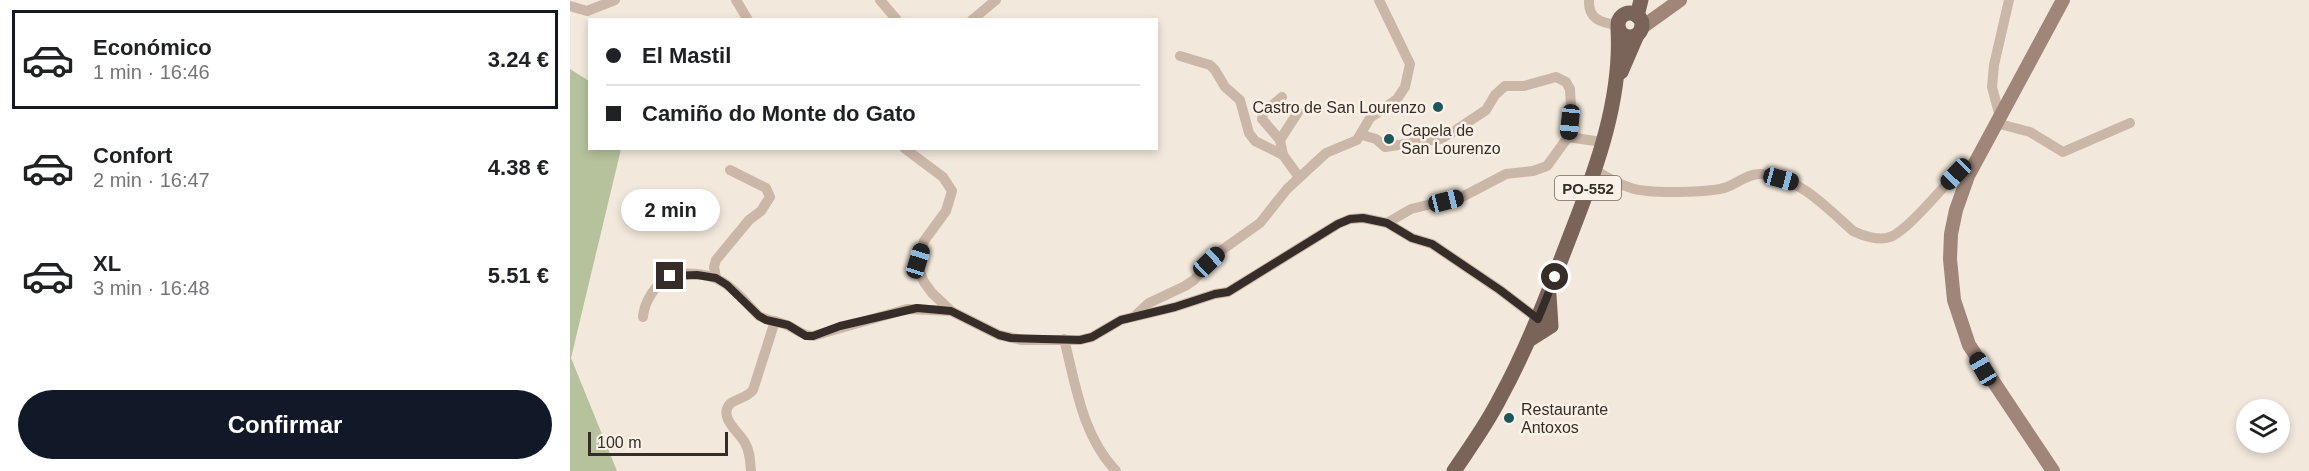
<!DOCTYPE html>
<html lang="es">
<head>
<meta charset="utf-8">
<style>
	:root { --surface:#fff; --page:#f6f6f6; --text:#202124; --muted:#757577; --line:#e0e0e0; --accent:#111827 }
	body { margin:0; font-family:Arial,sans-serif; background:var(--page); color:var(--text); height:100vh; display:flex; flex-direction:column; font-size:22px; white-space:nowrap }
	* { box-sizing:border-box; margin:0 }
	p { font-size:20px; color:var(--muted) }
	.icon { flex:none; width:33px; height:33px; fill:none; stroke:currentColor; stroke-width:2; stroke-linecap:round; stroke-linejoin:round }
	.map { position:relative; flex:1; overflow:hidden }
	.panel { display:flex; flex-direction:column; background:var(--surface); width:570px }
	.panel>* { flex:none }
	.hud { position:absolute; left:18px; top:18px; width:570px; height:132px; border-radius:0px; box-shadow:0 3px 9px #0003; display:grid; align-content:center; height:132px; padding:0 18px; background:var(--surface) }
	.tools { position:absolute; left:1666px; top:399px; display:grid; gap:12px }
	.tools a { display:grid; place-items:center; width:54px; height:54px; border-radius:50%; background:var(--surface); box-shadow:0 3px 9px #0003; font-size:30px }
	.scale { position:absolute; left:18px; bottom:15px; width:140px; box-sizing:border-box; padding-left:6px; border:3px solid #372d28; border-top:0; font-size:16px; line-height:21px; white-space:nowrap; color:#372d28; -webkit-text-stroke:4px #faf2e8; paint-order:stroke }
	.end { position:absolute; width:27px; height:27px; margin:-14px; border:8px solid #372d28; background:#fff; box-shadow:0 0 0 3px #fff }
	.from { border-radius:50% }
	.bubble { position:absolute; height:42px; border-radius:21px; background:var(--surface); box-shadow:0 3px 9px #0003; font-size:20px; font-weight:800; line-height:42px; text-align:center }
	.car { position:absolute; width:18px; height:36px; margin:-18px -9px; border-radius:8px; box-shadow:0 0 4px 2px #0007; background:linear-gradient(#222 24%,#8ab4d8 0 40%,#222 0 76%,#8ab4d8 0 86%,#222 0) }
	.hud b { display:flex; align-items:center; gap:21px; height:57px; font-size:22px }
	.hud b+b { border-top:2px solid var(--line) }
	.hud i { width:15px; height:15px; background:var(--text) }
	ul { padding:10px 0 0; list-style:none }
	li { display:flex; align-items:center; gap:18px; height:99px; margin:0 12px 9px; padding:0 6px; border:3px solid transparent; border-radius:0px }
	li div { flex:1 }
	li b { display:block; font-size:22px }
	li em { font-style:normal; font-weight:800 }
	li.on { border-color:var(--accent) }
	li>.icon { width:54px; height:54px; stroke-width:1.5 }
	.cta { display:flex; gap:12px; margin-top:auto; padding:12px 18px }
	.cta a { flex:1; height:69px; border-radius:36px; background:var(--accent); color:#fff; font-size:24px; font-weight:800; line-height:69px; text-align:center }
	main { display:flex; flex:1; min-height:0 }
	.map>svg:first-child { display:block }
</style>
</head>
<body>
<main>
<section class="panel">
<ul>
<li class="on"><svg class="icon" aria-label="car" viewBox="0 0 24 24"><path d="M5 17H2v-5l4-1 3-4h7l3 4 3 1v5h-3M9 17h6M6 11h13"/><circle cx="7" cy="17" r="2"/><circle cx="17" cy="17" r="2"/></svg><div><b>Económico</b><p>1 min · 16:46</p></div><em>3.24 €</em></li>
<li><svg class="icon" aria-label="car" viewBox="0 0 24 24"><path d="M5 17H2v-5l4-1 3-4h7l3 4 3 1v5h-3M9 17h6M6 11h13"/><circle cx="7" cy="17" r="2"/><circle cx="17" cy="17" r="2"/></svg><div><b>Confort</b><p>2 min · 16:47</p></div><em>4.38 €</em></li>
<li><svg class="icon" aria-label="car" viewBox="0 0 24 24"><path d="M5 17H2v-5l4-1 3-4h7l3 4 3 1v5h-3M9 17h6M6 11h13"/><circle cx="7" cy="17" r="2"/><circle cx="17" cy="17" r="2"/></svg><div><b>XL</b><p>3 min · 16:48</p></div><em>5.51 €</em></li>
</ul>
<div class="cta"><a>Confirmar</a></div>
</section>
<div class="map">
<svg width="1739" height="471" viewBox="0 0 1739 471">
	<rect width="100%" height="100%" fill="#f2e8dc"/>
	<polygon fill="#b5c29c" points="0,69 19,81 20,148 51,149 1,358 47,471 0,471"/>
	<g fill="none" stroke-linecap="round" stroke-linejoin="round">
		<g stroke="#cbb7a8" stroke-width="10">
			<polyline points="166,0 178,20"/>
			<polyline points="310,0 327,20"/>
			<path d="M 1019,0 C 1018,19 1031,23 1048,25"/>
			<polyline points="0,6 17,11 45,0"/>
			<polyline points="402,20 426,0"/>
			<polyline points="610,56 640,65 645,70 655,87 670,100 679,133 685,141 713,155 729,177"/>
			<polyline points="712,97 693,113 692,119 710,140 713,155"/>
			<polyline points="1430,117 1422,87 1424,65 1439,0"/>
			<polyline points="1426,123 1460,132 1493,152 1560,123"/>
			<polyline points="792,135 806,139 815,147 870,139 883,132 916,110 925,95 935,86 954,86 986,77 996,82 1000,89 1001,107 998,137 977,166 963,171 936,174 894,196 841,209 817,223"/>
			<polyline points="998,137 1032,142"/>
			<polyline points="710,140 728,112"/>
			<polyline points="334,148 373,177 382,191 376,211 354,241 348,261 349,270 354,282 362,293 381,311 429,335 452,340 510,340 522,337 551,320 605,307 645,294 658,292 768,224 780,219 793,218 817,223 842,238 862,244 930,290 968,319"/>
			<path d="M 1025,170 C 1036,177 1048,184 1061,188 C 1079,194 1140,193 1157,187 C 1168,183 1179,173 1191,174 C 1230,178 1255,206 1283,231 C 1293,236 1309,241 1320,237 C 1337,231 1371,189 1386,174 L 1398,176"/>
			<polyline points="146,278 144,267 146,260 179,220 191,211 200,197 196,188 160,170"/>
			<polyline points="565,316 579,303 615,286 624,280 649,252 690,223 717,189 756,153 787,140 800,118 827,99 835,87 840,64 809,0"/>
			<path d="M 73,317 C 74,302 86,283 100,276 C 111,271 136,274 147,279 C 163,286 177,304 189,316 C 198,321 209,321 219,326 C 227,330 233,336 243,336 L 337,309 L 381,311"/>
			<path d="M 494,339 C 506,386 512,435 546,471"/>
			<path d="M 181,471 C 180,461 180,451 175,443 C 170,433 149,418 159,405 C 163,399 176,399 183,390 L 205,321"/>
		</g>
		<g stroke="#9f8679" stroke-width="14">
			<polyline points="1071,28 1110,0"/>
			<polyline points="1483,471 1399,345 1384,300 1380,259 1381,234 1386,210 1398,176 1493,0"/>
		</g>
		<g stroke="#7a6459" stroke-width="15">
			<circle cx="1060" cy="25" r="12"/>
			<polyline points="1067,16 1071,0"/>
			<polyline points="1051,72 1067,35"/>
			<polyline points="959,340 981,326 979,295"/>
			<path d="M 884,471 C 900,447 917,424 930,398 C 959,345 980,288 1002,231 C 1027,167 1052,98 1048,29"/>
		</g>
	</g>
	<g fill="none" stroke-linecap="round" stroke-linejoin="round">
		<polyline stroke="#372d28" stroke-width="8" points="100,276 127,275 146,278 157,285 189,316 196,320 218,325 236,336 243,336 270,326 347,308 381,311 429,335 441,338 510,340 522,337 551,320 605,307 645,294 658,292 768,224 780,219 793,218 817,223 842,238 862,244 930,290 968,319 985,277"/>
	</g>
	<g fill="#1d565a" stroke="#faf2e8" stroke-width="2">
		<circle cx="868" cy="107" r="6"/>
		<circle cx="819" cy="139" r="6"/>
		<circle cx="939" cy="418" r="6"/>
	</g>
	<g text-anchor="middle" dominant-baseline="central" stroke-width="5" stroke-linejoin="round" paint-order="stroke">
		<rect fill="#faf2e8" stroke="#726862" stroke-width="1.5" x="985" y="176" width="66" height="24" rx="4.5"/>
		<g font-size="15" font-weight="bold" fill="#372d28">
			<text x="1018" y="188">PO-552</text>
		</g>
		<g font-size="16" fill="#372d28" stroke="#faf2e8" text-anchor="start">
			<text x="856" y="107" text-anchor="end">Castro de San Lourenzo</text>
			<text x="831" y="130">Capela de<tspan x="831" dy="18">San Lourenzo</tspan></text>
			<text x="951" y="409">Restaurante<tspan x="951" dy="18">Antoxos</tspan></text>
		</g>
	</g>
</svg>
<div class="tools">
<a><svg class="icon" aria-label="layers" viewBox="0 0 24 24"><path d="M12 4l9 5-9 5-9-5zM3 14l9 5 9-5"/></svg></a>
</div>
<div class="scale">100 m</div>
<i class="end from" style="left:985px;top:277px"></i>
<i class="end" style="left:100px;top:276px"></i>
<div class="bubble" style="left:51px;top:189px;width:99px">2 min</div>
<i class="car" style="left:1000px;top:122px;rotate:186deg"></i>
<i class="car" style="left:1386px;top:174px;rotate:224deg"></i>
<i class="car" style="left:1211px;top:179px;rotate:105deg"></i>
<i class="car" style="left:876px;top:201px;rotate:76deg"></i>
<i class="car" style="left:348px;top:261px;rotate:17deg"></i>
<i class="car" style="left:639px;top:262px;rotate:47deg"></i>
<i class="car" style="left:1413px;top:369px;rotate:330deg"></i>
<div class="hud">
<b><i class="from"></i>El Mastil</b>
<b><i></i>Camiño do Monte do Gato</b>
</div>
</div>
</main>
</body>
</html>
